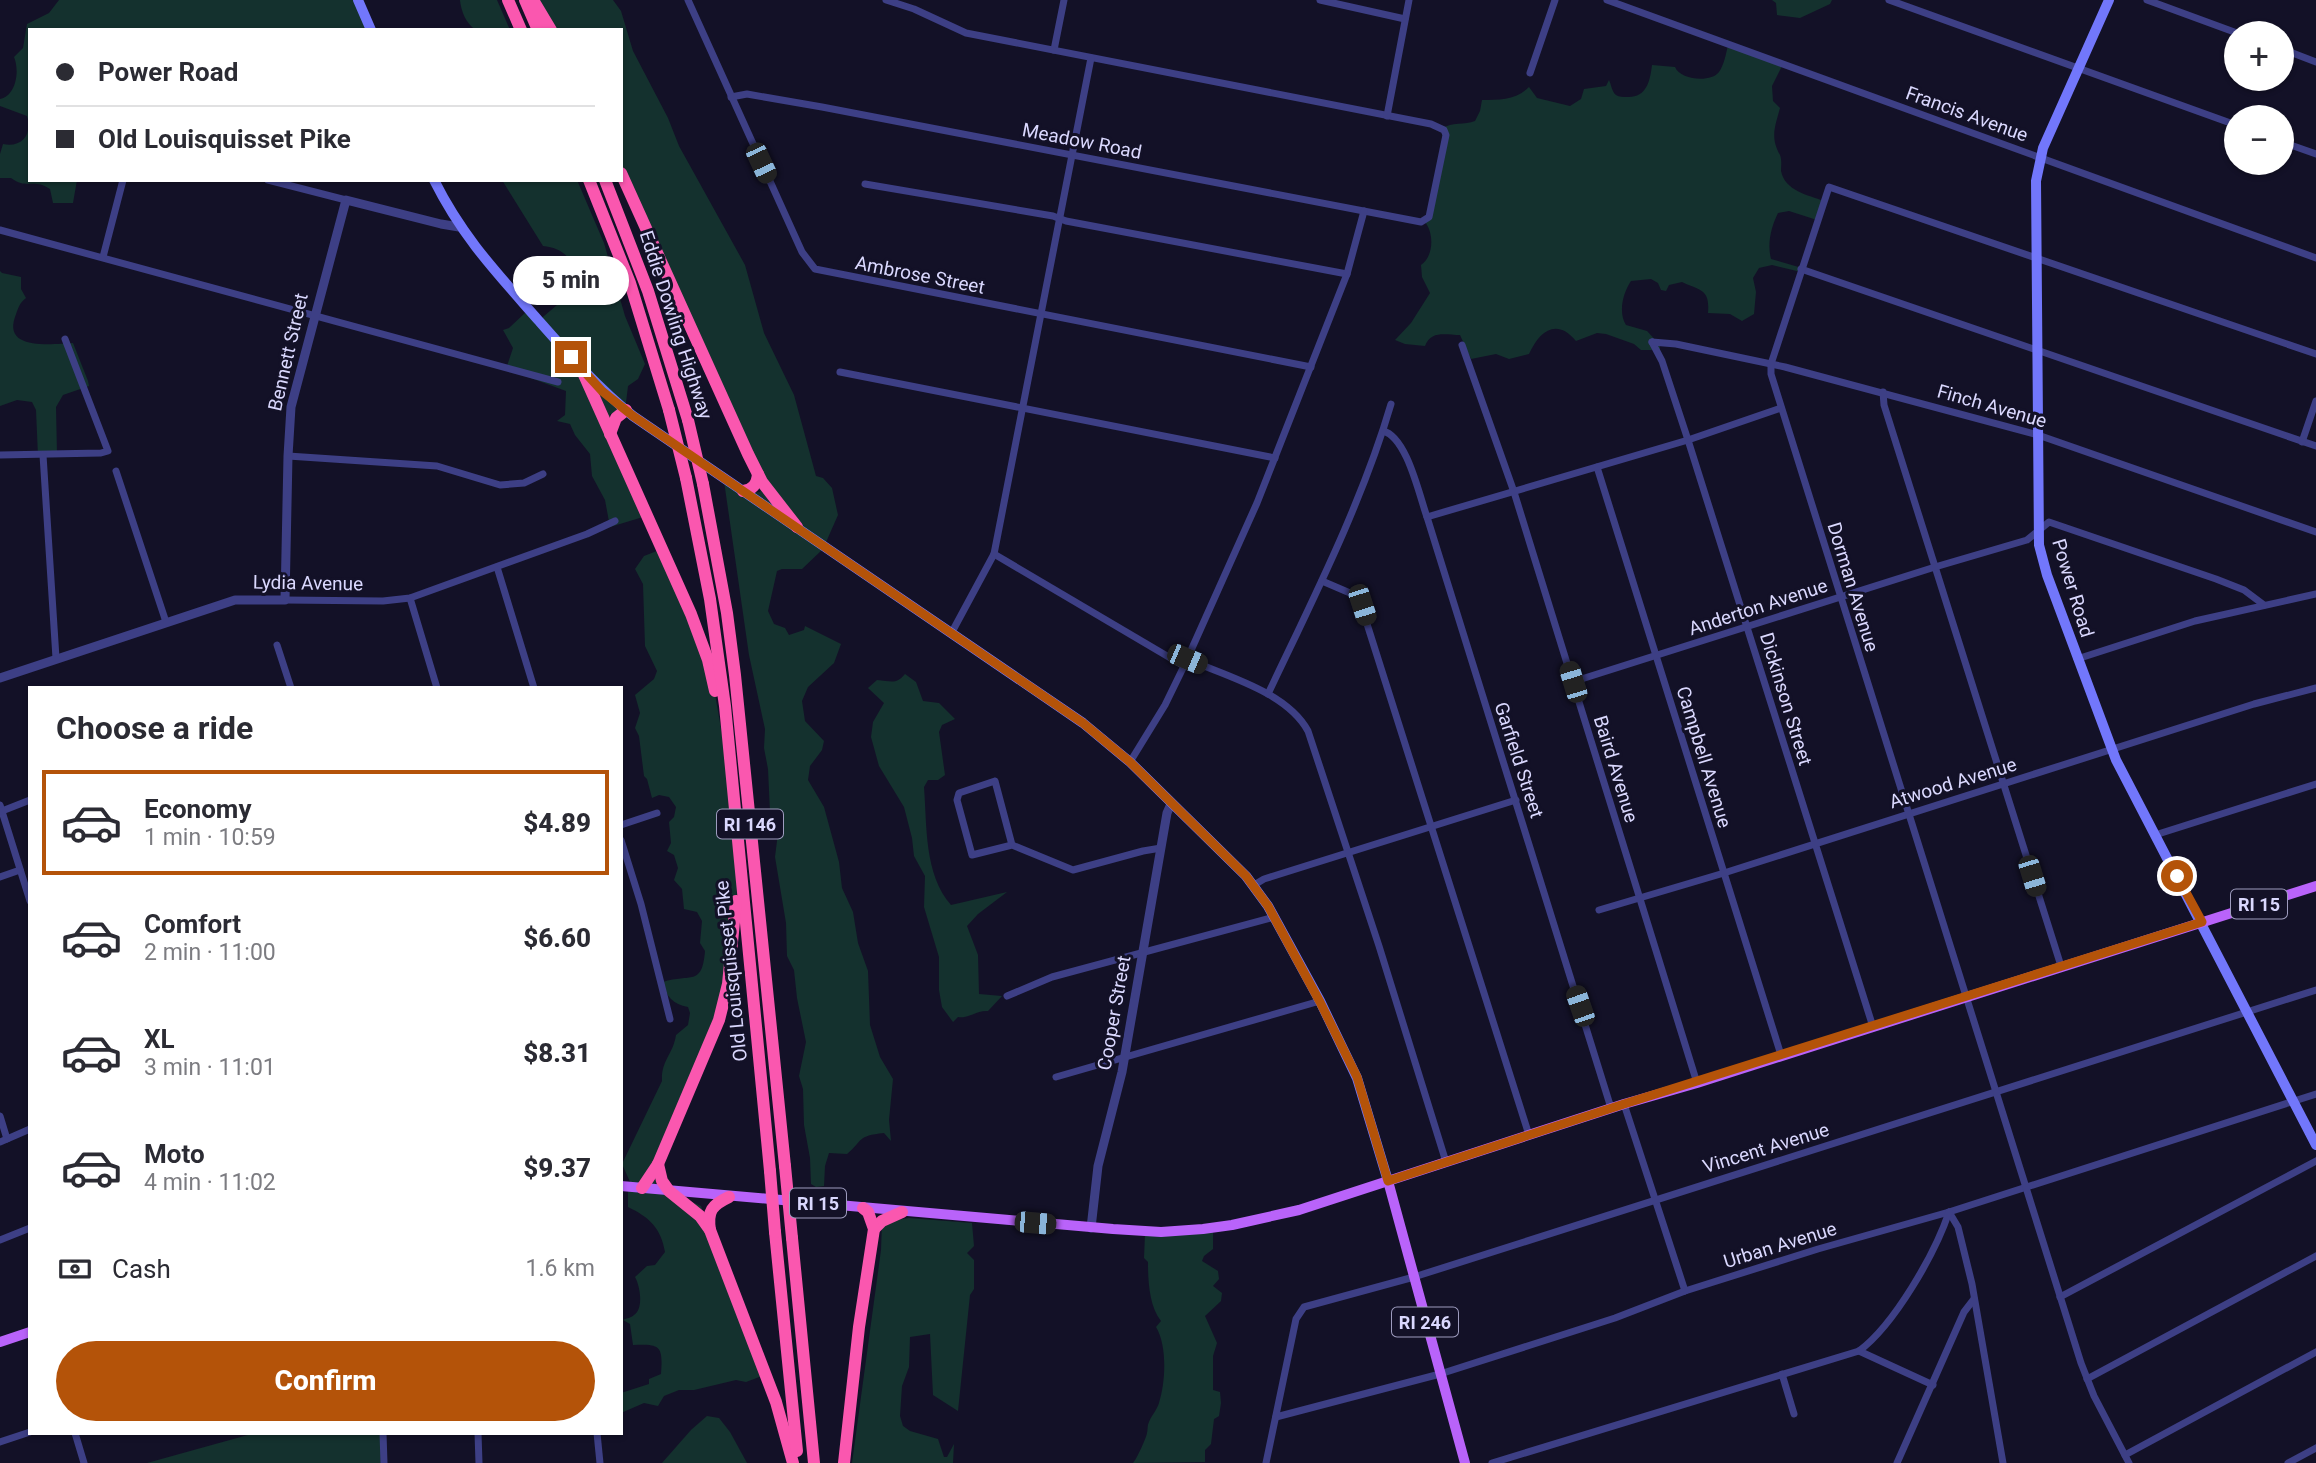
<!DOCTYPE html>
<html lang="en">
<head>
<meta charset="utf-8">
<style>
	:root { --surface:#fff; --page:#f2f2f3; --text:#2b2b33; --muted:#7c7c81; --line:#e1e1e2; --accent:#b45309 }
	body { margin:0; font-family:Roboto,sans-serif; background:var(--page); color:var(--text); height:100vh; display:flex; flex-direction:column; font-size:26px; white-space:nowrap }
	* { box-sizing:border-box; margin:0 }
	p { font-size:23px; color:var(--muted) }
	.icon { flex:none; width:38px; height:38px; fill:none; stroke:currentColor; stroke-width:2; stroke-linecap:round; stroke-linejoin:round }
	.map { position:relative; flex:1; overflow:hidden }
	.sheet { position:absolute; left:28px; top:686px; width:595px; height:749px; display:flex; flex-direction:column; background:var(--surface); border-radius:0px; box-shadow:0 2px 5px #0004 }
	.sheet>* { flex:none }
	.guide { position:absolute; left:28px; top:28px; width:595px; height:154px; border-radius:0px; box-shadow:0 2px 5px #0004; display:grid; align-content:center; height:154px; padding:0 28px; background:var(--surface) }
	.fabs { position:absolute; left:2224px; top:21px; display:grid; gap:14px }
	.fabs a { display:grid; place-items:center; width:70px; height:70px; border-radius:50%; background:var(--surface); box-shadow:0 2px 5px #0004; font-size:35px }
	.end { position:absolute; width:32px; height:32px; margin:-16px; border:9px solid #b45309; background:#fff; box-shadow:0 0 0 4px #fff }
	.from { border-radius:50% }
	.bubble { position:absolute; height:49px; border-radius:24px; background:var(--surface); box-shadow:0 2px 5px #0004; font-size:23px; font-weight:800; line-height:49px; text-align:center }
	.car { position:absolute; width:21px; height:42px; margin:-21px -10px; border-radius:9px; box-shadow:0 0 5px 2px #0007; background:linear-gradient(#222 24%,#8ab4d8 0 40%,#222 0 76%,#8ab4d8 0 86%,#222 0) }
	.guide b { display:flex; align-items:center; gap:24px; height:66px; font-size:26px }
	.guide b+b { border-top:2px solid var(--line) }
	.guide i { width:18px; height:18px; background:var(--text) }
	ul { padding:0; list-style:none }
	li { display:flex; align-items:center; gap:21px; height:105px; margin:0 14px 10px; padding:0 14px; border:4px solid transparent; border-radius:0px }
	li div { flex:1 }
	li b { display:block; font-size:26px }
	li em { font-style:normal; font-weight:800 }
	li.current { border-color:var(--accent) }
	li>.icon { width:63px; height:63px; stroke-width:1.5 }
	h2 { padding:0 28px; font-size:32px; line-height:84px }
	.pay { display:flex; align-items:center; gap:18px; height:77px; padding:0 28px; font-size:26px }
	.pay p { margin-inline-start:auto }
	.button { display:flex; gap:14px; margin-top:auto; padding:14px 28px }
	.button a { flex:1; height:80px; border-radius:42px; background:var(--accent); color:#fff; font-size:28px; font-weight:800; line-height:80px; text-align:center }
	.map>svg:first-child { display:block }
</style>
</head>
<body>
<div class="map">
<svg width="2316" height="1463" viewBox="0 0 2316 1463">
	<rect width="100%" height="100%" fill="#131127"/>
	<g fill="#14312e">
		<path d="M 59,0 L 358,0 L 370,30 L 30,30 L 30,180 L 77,180 L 73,203 L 53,203 L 50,189 C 33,178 28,190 11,178 L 0,178 L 0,154 L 3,144 C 21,148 33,135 27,116 L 0,106 L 0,99 C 16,96 20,71 14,57 L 23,48 L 27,24 L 49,13 Z"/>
		<path d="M 460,0 L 497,0 L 510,30 L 476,30 C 466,24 461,11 460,0 Z"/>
		<path d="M 533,0 L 613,0 L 621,11 L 633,51 L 668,118 L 679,146 L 745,265 L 764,333 L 794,395 L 816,476 L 823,478 L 832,488 L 838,515 L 823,549 L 802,569 L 782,569 L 777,571 L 768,611 L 774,624 L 785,628 L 789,635 L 804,630 L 805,626 L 841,644 L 834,663 L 808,687 L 802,701 L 805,721 L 824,741 L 822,750 L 810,766 L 808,780 L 824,807 L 839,862 L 842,888 L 853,912 L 858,943 L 868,971 L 870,1025 L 880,1057 L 893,1079 L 889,1120 L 891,1141 L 884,1133 C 856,1136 864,1140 847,1154 L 829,1153 L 825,1166 L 824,1186 L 816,1187 L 811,1184 L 810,1158 L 804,1125 L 803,1089 L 799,1076 L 806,1042 L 797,998 L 794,970 L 787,956 L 786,923 L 775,857 L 778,833 L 770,812 L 768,769 L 764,748 L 765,729 L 749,655 L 724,481 L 750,493 L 760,492 L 761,487 L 621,172 L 621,30 L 551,30 Z"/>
		<polygon points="1772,0 1832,0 1830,4 1800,18 1777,15 1776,3"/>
		<path d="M 1728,45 L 1782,66 L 1772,86 L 1773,101 L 1780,108 C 1775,127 1770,137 1780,155 C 1782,160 1781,166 1781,171 C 1785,191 1808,195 1824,201 L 1817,220 L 1789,211 L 1778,213 C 1771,227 1767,244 1771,259 L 1802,268 L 1801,272 L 1772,265 L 1759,268 L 1753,278 L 1756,292 L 1754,314 L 1742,321 L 1730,314 L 1708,313 C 1710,289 1701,291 1682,282 L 1669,285 L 1666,291 L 1661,290 L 1658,283 L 1651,279 L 1631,281 C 1623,293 1618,312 1626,325 L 1647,331 L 1660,345 L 1660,350 L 1641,350 L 1634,344 L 1606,334 L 1597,333 L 1576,341 C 1556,317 1539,332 1529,354 L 1509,359 L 1496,354 L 1471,359 L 1460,335 C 1446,335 1431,330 1425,346 L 1405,344 L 1395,340 L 1411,323 L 1430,293 L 1422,277 L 1421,265 C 1434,256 1434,233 1425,222 L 1441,155 L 1443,128 C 1451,122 1465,125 1475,121 L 1480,111 L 1482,100 C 1500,100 1516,100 1529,87 L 1537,98 L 1570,106 L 1581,99 L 1584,89 L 1606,86 L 1609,80 C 1611,84 1612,92 1616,95 C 1619,97 1623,97 1627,97 C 1646,98 1650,82 1652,65 L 1675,67 C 1680,80 1711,83 1719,72 C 1724,65 1726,54 1728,45 Z"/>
		<path d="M 502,180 L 577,180 L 604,243 L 625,316 L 645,364 L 638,379 L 628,386 L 625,411 L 623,413 L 610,414 L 610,431 L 643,517 L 610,527 L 605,500 L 592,476 L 590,454 L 575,435 L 570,424 L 557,421 L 565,415 L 566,391 L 506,369 L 513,348 L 503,330 L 509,328 L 526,312 L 537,322 L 577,288 C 578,265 567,248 543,246 Z"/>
		<path d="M 0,271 L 2,273 L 21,277 L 21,289 L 26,298 C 19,303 18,309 15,317 C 3,351 53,344 73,343 L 88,381 L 89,386 L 63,395 L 56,407 L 57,455 L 38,456 L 36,410 L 32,402 L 17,400 L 0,406 Z"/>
		<path d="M 662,549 L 709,659 L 725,752 L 737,884 L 736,927 L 727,991 L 655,1185 L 701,1206 L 767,1374 L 746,1382 L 736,1380 L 694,1390 L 679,1390 L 664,1396 L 658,1406 L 644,1403 L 621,1413 L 621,1393 L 649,1384 L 649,1379 L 661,1374 C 663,1346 661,1344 633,1345 L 630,1324 L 623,1320 C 627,1318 631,1318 634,1315 C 644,1308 640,1286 635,1277 L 647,1266 L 655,1265 L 665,1252 C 661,1228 649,1217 628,1207 L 628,1189 L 631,1184 L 622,1164 L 662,1081 C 661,1060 673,1055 676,1035 L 688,1025 L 690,1013 L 688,1007 C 673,1004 666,997 663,982 C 691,973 702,987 705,951 L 700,943 L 702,921 L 697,912 L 684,909 L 682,889 L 674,880 L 678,868 L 674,855 L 667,851 L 671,843 L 669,822 L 674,817 L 676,807 L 669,797 L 659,795 L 652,798 L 647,779 L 644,776 L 639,736 L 635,728 L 640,713 L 635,695 L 654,679 L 657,671 L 645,646 L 643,584 L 635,569 L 644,556 Z"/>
		<path d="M 905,674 L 916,682 L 923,701 L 939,703 L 955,719 L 942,725 L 939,732 L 945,775 L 938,780 L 928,780 L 924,787 C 927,826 924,874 951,905 L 1007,892 L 978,914 L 967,926 L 978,955 L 979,994 L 1002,996 L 988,1011 C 976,1010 969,1019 958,1017 L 953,1022 L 942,1007 L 939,990 L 939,957 L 924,907 L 925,876 L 914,856 L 912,838 L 904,807 L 879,766 L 871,737 L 873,722 L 884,703 L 868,688 L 877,680 C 891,681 896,685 905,674 Z"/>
		<polygon points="909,1218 972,1223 974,1246 967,1253 974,1260 974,1289 970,1295 958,1411 933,1395 930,1334 910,1337 909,1367 902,1386 900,1416 903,1426 910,1431 938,1439 944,1457 947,1457 954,1444 953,1463 852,1463 881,1250 882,1222"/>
		<path d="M 1213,1230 L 1213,1249 L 1204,1256 L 1202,1261 L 1218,1271 L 1219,1279 L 1213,1286 L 1222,1293 L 1221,1301 L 1205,1316 L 1217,1343 L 1213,1356 L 1213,1390 L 1220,1392 L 1221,1403 L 1219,1416 L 1214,1419 L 1211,1444 L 1205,1450 L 1205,1462 L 1133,1463 C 1136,1460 1146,1439 1147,1433 C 1148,1430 1147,1426 1149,1422 C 1151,1416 1157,1410 1159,1403 C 1166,1381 1167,1345 1156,1327 L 1161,1321 C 1149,1306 1148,1280 1148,1262 L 1144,1258 L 1145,1234 Z"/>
		<polygon points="707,1416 719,1418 730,1432 747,1463 662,1463 691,1430"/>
		<polygon points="255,1433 383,1433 384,1463 147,1463"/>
	</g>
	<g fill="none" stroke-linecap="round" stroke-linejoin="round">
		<g stroke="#3d3f85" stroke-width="7">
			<polyline points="688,0 802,252 815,269 1311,367"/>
			<polyline points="1320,0 1405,19"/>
			<polyline points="1607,0 2316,258"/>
			<polyline points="1889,0 2236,125"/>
			<polyline points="2147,0 2237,33"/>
			<polyline points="2282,49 2316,62"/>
			<polyline points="1054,50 1064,0"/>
			<polyline points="1530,73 1555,0"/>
			<polyline points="731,97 747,94 822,107 1421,222 1429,217 1446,135 1444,130 1431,124 966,33 914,9 886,0"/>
			<polyline points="1387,116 1409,0"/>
			<polyline points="2282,142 2316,154"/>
			<polyline points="268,180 346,200"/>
			<polyline points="865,184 1053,216 1066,221 1347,274"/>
			<polyline points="0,230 558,382"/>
			<polyline points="103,257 123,180"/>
			<polyline points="1801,269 2316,446"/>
			<polyline points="1652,342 1662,361 1688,440 1873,1027"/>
			<polyline points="1652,342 1676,344 1785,367 2038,435 2316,532"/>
			<polyline points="1462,345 1514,492 1697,1083"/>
			<polyline points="840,372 1275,458"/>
			<polyline points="1883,392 1884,405 2061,966"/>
			<path d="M 1383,431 C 1407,437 1419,495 1427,517 L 1611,1108"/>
			<polyline points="2302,442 2316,401"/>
			<polyline points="0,455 101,453 108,451 65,339"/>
			<polyline points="43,455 56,658"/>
			<polyline points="288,456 437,466 500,485 524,483 543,474"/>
			<polyline points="1597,467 1781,1055"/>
			<polyline points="116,471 166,622"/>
			<polyline points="1427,517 1688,440 1781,408"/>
			<polyline points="994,554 1184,666"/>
			<polyline points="497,567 534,688"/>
			<polyline points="1322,581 1350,593 1361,605 1529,1135"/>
			<polyline points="410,598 437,688"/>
			<polyline points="285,600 383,601 410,598 587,534 615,521"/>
			<polyline points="952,632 994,554 1091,58"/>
			<polyline points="277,645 291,688"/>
			<path d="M 1187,659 C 1226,676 1287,692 1308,731 L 1379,946 L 1446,1162"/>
			<polyline points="2077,659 2195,621 2316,594"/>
			<polyline points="1572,682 1935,567 2027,540 2049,522 2216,579 2244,590 2264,605"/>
			<path d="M 1268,694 C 1312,601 1362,503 1391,404"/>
			<polyline points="1130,762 1165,705 1184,666 1257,503 1347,274 1364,211"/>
			<polyline points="0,805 30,901"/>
			<polyline points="2,811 30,800"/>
			<polyline points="621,825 657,813"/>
			<polyline points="2155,835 2316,784"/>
			<polyline points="621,840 641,904 670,1019"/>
			<polyline points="1012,845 995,781 959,793 957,800 972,855 1012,845 1073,870 1143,851 1161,848"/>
			<polyline points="0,877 20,870"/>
			<polyline points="1254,885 1264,879 1516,800"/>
			<polyline points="1599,910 1724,873 2254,704 2316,688"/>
			<polyline points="1007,996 1052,977 1274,917"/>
			<polyline points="1056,1077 1320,1001"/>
			<polyline points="1624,1104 1685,1291"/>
			<polyline points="0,1116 7,1139"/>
			<polyline points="0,1142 30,1129"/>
			<polyline points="1949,1212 1958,1227 1972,1284 2003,1463"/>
			<polyline points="0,1240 30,1228"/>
			<polyline points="2060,1297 2316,1161"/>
			<polyline points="1859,1351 1933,1385"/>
			<polyline points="1782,1374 1794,1414"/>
			<polyline points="2087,1379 2316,1256"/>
			<polyline points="1276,1417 1440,1374 1615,1318 1685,1291 1818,1249 1949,1212 2316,1094"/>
			<polyline points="75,1433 84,1463"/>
			<polyline points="383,1433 384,1463"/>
			<polyline points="478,1433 479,1463"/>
			<polyline points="597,1433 600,1463"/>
			<polyline points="0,1442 30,1432"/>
			<polyline points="2125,1455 2316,1352"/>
			<polyline points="1266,1463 1296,1319 1304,1307 1414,1277 2316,990"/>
			<path d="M 1492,1463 L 1859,1351 C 1894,1325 1935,1254 1949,1212"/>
			<polyline points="1897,1463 1964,1312 1974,1299"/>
			<polyline points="2129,1463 2094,1396 2081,1363 1771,374 1771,364 1829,187 2316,354"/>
			<polyline points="2288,1463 2316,1448"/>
		</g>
		<g stroke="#3d3f85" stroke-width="9">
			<polyline points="0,678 235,600 285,600 288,456 291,407 346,200 441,224 459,227"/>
			<polyline points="1091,1228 1098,1166 1122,1072 1167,813 1171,804"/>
		</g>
		<g stroke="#7277fb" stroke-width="10">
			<polyline points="358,0 371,30"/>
			<polyline points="2109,0 2043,148 2036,181 2039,545 2047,575 2116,760 2316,1145"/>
			<path d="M 434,180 C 463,238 497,273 539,321 C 569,355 598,388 633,416 L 1083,723 L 1130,762 L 1246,876 L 1268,906 L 1320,1001 L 1357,1078 L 1388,1181"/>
		</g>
		<g stroke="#b963fa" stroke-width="10">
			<polyline points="1388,1181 1465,1463"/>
			<polyline points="621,1186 1113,1229 1161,1232 1203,1229 1232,1225 1299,1210 1624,1104 1697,1083 2316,886"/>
			<polyline points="0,1342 30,1332"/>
		</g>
		<g stroke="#fa57af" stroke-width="12">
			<polyline points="508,0 521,30"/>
			<polyline points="525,0 538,30"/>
			<polyline points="533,0 551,30"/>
			<polyline points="621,173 748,454 762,482 797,527"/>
			<polyline points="589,180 630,283 669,410"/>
			<polyline points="605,180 648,291 688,420"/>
			<polyline points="581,368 691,614 708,660 715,691"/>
			<polyline points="610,434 616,418 626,410"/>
			<polyline points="686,478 710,599 725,706 770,1171"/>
			<polyline points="703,484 727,613 735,675 785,1166"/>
			<path d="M 743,491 C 753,490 757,484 758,474"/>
			<polyline points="658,1164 662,1181 669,1191 700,1216 710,1230 776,1402 793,1463"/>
			<polyline points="642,1188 658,1164 719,1020 728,984 736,901"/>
			<polyline points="874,1229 882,1221 902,1212"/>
			<path d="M 710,1230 C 707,1211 712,1205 729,1197"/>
			<polyline points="775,1232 797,1451"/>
			<polyline points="792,1238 814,1463"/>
			<polyline points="844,1463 859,1327 874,1229 868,1212 863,1208"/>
		</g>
		<g stroke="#fa57af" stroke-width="12">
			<polyline points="669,410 686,478"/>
			<polyline points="688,420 703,484"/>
			<polyline points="785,1166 792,1238"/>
			<polyline points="770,1171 775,1232"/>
		</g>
	</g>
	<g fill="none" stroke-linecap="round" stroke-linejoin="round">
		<polyline stroke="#b45309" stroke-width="9" points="571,357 602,391 633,416 1083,723 1130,762 1246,876 1268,906 1320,1002 1357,1077 1388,1181 1624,1104 2202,922 2177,876"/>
	</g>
	<g text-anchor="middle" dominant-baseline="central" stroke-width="6" stroke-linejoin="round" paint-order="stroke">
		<g fill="#131127" stroke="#9e9cbe" stroke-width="2">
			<rect x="717" y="809.5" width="66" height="29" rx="5"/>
			<rect x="2231" y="889.5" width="56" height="29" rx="5"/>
			<rect x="790" y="1188.5" width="56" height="29" rx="5"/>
			<rect x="1392" y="1307.5" width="66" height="29" rx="5"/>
		</g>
		<g font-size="18" font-weight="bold" fill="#dad8fe">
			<text x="750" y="824">RI 146</text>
			<text x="2259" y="904">RI 15</text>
			<text x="818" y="1203">RI 15</text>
			<text x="1425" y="1322">RI 246</text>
		</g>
		<g font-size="19" fill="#dad8fe" stroke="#131127">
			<text transform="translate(1967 114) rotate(20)">Francis Avenue</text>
			<text transform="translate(1082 141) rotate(11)">Meadow Road</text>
			<text transform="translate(920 275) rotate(11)">Ambrose Street</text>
			<text transform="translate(676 325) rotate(72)">Eddie Dowling Highway</text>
			<text transform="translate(288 352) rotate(-77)">Bennett Street</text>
			<text transform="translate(1992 406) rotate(16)">Finch Avenue</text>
			<text transform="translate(308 583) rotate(1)">Lydia Avenue</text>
			<text transform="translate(1853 587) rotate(73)">Dorman Avenue</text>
			<text transform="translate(2073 588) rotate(73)">Power Road</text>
			<text transform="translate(1758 607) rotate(-18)">Anderton Avenue</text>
			<text transform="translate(1786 699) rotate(73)">Dickinson Street</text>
			<text transform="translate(1704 757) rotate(73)">Campbell Avenue</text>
			<text transform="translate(1519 760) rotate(72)">Garfield Street</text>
			<text transform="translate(1616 769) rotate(73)">Baird Avenue</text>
			<text transform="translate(1953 783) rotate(-17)">Atwood Avenue</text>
			<text transform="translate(731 971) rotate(-96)">Old Louisquisset Pike</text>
			<text transform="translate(1114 1013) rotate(-80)">Cooper Street</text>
			<text transform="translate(1766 1148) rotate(-17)">Vincent Avenue</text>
			<text transform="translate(1780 1245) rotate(-17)">Urban Avenue</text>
		</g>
	</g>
</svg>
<div class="fabs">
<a>+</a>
<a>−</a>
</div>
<i class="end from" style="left:2177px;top:876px"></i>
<i class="end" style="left:571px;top:357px"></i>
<div class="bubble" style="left:513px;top:256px;width:116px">5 min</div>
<i class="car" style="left:761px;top:163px;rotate:155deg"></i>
<i class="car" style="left:1362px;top:605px;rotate:162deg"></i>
<i class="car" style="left:1187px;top:659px;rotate:113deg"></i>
<i class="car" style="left:1573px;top:682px;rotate:343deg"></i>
<i class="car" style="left:2032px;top:876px;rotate:163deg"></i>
<i class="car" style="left:1580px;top:1006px;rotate:341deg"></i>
<i class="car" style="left:1035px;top:1223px;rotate:95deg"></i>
<div class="guide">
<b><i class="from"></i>Power Road</b>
<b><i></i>Old Louisquisset Pike</b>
</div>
<section class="sheet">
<h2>Choose a ride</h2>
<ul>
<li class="current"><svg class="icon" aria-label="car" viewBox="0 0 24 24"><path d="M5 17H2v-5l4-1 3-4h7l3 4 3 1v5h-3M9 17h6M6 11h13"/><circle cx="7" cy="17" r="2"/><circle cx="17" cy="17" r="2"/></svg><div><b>Economy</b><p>1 min · 10:59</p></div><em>$4.89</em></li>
<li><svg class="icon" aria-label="car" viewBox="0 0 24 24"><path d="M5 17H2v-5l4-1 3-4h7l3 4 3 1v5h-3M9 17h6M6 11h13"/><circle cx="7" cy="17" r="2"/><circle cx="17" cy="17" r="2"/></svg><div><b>Comfort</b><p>2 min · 11:00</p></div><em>$6.60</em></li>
<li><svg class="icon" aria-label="car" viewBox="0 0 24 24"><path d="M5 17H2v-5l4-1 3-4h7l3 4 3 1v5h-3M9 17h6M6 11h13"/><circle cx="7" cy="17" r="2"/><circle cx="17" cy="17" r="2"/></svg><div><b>XL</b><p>3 min · 11:01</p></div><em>$8.31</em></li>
<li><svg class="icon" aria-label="car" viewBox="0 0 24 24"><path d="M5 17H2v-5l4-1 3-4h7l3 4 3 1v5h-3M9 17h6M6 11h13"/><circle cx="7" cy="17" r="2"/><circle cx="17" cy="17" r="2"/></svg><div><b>Moto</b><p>4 min · 11:02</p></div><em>$9.37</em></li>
</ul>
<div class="pay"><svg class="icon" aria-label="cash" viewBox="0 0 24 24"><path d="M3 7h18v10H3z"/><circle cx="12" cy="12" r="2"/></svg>Cash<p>1.6 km</p></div>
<div class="button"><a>Confirm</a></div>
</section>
</div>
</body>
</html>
